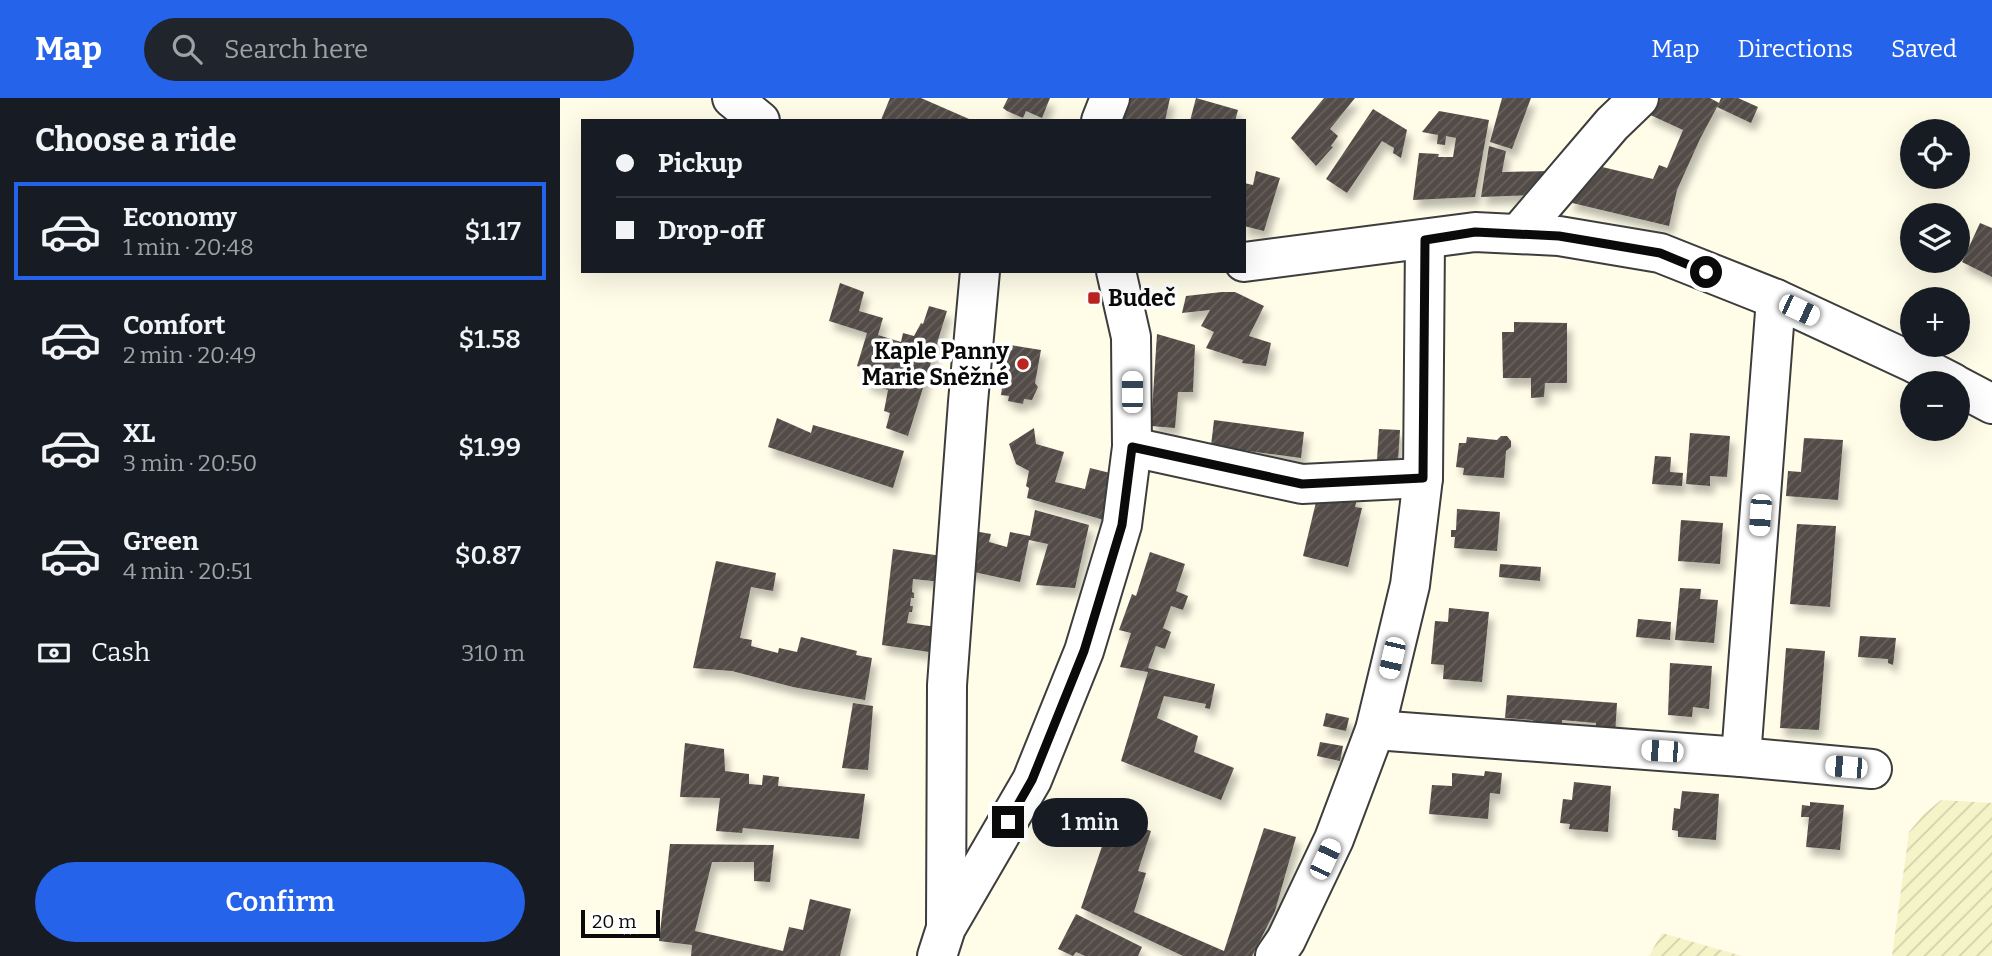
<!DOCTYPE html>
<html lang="en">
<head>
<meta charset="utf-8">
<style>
	:root { --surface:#171b24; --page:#20242c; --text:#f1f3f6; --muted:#9ea1a6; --line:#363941; --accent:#2563eb }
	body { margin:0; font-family:Bitter,serif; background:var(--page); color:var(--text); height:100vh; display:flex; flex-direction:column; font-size:26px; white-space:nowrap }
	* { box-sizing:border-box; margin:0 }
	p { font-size:23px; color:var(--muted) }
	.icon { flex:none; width:38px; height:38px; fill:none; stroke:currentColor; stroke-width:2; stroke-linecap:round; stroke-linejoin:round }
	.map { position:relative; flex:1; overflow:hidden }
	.drawer { display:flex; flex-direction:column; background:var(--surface); width:560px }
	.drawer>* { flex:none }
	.guide { position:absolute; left:21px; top:21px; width:665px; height:154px; border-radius:0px; box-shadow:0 7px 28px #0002; display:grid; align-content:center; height:154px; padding:0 35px; background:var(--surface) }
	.fabs { position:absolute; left:1340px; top:21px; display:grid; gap:14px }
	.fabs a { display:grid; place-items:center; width:70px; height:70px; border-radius:50%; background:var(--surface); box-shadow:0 7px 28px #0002; font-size:35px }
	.scale { position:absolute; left:21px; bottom:18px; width:79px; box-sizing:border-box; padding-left:7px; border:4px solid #0a0a0a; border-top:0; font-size:19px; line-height:24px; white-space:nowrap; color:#0a0a0a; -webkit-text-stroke:5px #fff; paint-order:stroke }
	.end { position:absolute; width:32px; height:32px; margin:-16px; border:9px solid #0a0a0a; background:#fff; box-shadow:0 0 0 4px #fff }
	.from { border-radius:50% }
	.bubble { position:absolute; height:49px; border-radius:24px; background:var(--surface); box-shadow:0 7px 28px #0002; font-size:23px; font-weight:600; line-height:49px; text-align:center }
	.car { position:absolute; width:21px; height:42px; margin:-21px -10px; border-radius:9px; box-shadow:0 0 5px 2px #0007; background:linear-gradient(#fff 24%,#345 0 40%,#fff 0 76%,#345 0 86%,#fff 0) }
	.guide b { display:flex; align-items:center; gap:24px; height:66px; font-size:26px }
	.guide b+b { border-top:2px solid var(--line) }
	.guide i { width:18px; height:18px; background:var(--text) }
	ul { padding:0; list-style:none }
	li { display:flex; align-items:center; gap:21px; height:98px; margin:0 14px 10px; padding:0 21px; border:4px solid transparent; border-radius:0px }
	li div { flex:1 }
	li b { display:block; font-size:26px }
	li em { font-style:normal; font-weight:600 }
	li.selected { border-color:var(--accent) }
	li>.icon { width:63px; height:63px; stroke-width:1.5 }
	h2 { padding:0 35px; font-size:32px; line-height:84px }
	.pay { display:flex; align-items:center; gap:18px; height:77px; padding:0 35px; font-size:26px }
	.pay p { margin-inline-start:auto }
	.action { display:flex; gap:14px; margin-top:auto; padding:14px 35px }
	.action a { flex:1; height:80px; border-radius:42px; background:var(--accent); color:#fff; font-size:28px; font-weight:600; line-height:80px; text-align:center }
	header { display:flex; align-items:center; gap:42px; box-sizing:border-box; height:98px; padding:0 35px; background:var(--accent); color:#fff }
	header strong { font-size:33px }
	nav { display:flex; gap:38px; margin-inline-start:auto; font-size:24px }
	.search { width:490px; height:63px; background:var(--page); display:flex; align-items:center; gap:18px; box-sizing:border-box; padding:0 24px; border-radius:38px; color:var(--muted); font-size:26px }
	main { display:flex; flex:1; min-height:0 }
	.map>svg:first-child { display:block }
</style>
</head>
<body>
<header>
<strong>Map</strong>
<div class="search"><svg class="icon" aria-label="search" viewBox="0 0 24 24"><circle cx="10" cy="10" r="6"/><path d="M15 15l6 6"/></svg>Search here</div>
<nav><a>Map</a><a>Directions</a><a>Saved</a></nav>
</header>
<main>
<section class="drawer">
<h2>Choose a ride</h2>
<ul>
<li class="selected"><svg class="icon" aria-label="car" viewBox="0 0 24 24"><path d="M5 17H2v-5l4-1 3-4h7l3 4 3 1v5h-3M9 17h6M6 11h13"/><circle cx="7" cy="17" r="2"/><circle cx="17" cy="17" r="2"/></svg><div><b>Economy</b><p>1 min · 20:48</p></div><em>$1.17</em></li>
<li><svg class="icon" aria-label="car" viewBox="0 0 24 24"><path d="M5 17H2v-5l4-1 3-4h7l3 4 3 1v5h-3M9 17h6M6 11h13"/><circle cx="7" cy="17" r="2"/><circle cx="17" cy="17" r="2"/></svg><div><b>Comfort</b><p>2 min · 20:49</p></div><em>$1.58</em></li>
<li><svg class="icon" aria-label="car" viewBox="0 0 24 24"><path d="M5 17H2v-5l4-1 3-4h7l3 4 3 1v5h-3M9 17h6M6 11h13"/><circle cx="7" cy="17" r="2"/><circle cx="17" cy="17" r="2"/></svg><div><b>XL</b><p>3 min · 20:50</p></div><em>$1.99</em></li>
<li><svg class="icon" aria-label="car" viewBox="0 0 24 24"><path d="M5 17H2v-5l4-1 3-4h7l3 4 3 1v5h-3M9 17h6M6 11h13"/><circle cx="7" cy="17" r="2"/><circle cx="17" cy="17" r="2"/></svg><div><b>Green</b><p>4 min · 20:51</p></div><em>$0.87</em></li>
</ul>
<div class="pay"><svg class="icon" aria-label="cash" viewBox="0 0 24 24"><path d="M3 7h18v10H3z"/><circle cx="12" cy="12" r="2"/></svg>Cash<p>310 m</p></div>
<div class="action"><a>Confirm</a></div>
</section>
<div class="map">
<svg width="1432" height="858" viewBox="0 0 1432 858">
	<defs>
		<pattern id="farmland-furrows" width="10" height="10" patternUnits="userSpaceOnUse" patternTransform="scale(1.75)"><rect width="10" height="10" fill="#f5f4c8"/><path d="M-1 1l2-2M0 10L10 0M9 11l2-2" fill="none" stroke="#d1d0aa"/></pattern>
		<pattern id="building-hatch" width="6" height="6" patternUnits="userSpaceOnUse" patternTransform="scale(1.75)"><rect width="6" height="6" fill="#534c47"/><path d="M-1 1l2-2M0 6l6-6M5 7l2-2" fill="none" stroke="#67615d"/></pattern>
		<filter id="shadow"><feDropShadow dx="4.5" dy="8" stdDeviation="3.5" flood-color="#0004"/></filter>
	</defs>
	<rect width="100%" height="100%" fill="#fffce8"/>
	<g fill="url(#farmland-furrows)">
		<polygon points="1381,702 1432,705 1432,858 1332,858 1349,734 1364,716"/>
		<polygon points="1102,835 1182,858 1089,858"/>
	</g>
	<g fill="url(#building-hatch)" filter="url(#shadow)">
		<polygon points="330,0 361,0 409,21 409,23 324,23 321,22"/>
		<polygon points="448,0 490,0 482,20 466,13 463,20 447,13 443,10"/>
		<polygon points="565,0 610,0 605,23 559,23"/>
		<polygon points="636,0 678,12 675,23 630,23"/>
		<polygon points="764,0 795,0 770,31 778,38 771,48 773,49 756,68 731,40"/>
		<polygon points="942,0 971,0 952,51 930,44"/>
		<polygon points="1100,0 1150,0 1159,5 1161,0 1178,0 1198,9 1191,25 1157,9 1140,41 1117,92 1109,128 1008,104 1029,72 1037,74 1038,68 1093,81 1099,67 1107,70 1123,32 1086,15"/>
		<polygon points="813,11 847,32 841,60 833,55 834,50 822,43 787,95 766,81"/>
		<polygon points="879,13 929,22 915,99 853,102 859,55 879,56 878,59 893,59 896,40 886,38 885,47 877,46 878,37 862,34"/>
		<polygon points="929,48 946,53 942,74 990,73 977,97 921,99"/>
		<polygon points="696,73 720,80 704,133 684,128 684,85 693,87"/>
		<polygon points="1420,125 1432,130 1432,179 1402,164"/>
		<polygon points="280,185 304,194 299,213 323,220 318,237 341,244 343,235 354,238 361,225 363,226 369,208 387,213 348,338 326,330 330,315 324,313 328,292 306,285 309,272 297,268 307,235 269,223"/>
		<polygon points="662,194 675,194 704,208 689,238 711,245 706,268 682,265 683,262 646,250 654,234 641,228 650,212 622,215 626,198"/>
		<polygon points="954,224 1007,225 1007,285 985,285 984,299 971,300 971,280 943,280 942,234 954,234"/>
		<polygon points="597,236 635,247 633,294 618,294 615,330 591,328"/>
		<polygon points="450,247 481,252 475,285 478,289 472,302 464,301 463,306 448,303 449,298 441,297 442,290 440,282 444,279"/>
		<polygon points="217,320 251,335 253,327 344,353 333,390 208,349"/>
		<polygon points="654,322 744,334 741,360 651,348"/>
		<polygon points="474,330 476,346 504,354 495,384 525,391 530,370 554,376 544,422 467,400 469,390 466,388 469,373 456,366 449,346"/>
		<polygon points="819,331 840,332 838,363 817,362"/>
		<polygon points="1130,335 1170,338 1167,379 1150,378 1150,388 1126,386"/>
		<polygon points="941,338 947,338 951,343 951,349 946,353 944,380 903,377 904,370 896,369 899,345 906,345 907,339 937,342"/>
		<polygon points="1244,340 1283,342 1278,402 1226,398 1228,373 1241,374"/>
		<polygon points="1095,358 1111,359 1110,374 1123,375 1122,388 1092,386"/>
		<polygon points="780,393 798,397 795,409 802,410 788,469 743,458 757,400 778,405"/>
		<polygon points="897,411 940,414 937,453 894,450 895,439 891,439 891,432 896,432"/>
		<polygon points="475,412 529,427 515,490 476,487 488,446 469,442 460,484 400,471 414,433 431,436 429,444 447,449 450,434 470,438"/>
		<polygon points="1121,422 1163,425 1160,466 1118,463"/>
		<polygon points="1237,426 1276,428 1270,509 1230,506"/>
		<polygon points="333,451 382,458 382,484 353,481 352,494 354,495 354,500 351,500 350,508 353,508 352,514 349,514 347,525 377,529 376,555 322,547"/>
		<polygon points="590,454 625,466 616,493 628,498 623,512 611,508 603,530 611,534 605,551 596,548 588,570 655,586 650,611 645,610 646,606 604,598 597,620 638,638 634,654 674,670 661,702 561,663 588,574 560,569 571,535 559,532 572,496 576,498"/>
		<polygon points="156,463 216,475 213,493 191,489 180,540 192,542 191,548 218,555 219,550 237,554 241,539 297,553 296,557 312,560 305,602 233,589 172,573 133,570"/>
		<polygon points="940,466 981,469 980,483 939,479"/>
		<polygon points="1120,490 1141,491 1140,501 1158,502 1154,545 1115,542"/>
		<polygon points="889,510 929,514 922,584 883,581 884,567 871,566 875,523 888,524"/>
		<polygon points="1078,521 1111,524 1110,542 1076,539"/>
		<polygon points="1300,538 1336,540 1333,567 1328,565 1328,561 1298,559"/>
		<polygon points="1226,550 1265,553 1259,632 1220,630"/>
		<polygon points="1110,565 1152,568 1149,611 1133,609 1132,619 1108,617"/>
		<polygon points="947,597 1057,605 1055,637 1035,635 1036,625 1002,622 1002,630 972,628 973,622 945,620"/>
		<polygon points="293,605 313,608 308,672 282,670"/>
		<polygon points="766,615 789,620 786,633 763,628"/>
		<polygon points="760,644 783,648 780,663 757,658"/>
		<polygon points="125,645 164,651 165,673 189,676 189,686 202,687 203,677 219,679 218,688 305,696 299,741 183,730 182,735 156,733 160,700 120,699"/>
		<polygon points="925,673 942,675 940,696 930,695 928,721 869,716 872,687 892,688 892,675 924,678"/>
		<polygon points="1014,684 1051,688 1048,734 1009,731 1010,726 1000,725 1003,701 1012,702"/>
		<polygon points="1122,693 1159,696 1156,742 1118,739 1118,733 1112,732 1114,710 1120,711"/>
		<polygon points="1250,704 1284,707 1280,752 1246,749 1249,719 1241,719 1242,707 1250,708"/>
		<polygon points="552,719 591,733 578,773 586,775 574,814 664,853 704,730 736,739 715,813 692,858 623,858 521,810"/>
		<polygon points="110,746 214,747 210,784 194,783 194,764 152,764 135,833 223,853 229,829 243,832 250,801 291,811 280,858 131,858 132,847 99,843"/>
		<polygon points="516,816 582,849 578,858 525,858 516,854 513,858 498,851"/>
	</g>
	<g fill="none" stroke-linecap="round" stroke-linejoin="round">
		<g stroke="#3d3d3d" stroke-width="42">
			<g id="minor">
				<polyline points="172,0 200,23"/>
				<polyline points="541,23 550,0"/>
				<polyline points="959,135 1052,26 1079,0"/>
				<polyline points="684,164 915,134 999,138 1100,155 1216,201 1354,265 1393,285"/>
				<polyline points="1398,288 1432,306"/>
				<polyline points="572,349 742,386 863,380"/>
				<polyline points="815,632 1181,659 1312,671"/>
				<polyline points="1181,659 1216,201"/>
				<polyline points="386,828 387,587 408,304 420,173"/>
				<polyline points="377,858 386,830 472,682 524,553 562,427 572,349 571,239 556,173"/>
				<polyline points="715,858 726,842 774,741 815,632 850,487 863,380 865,142"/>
			</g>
		</g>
		<use href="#minor" stroke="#fff" stroke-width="38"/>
	</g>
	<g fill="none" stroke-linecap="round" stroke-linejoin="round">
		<polyline stroke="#0a0a0a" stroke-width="9" points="448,724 472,682 524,553 562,427 572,349 742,386 863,380 865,142 915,134 999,138 1100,155 1146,174"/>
	</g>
	<g fill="#bc2420" stroke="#fff" stroke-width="2.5">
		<rect x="527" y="193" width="14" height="14" rx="3.5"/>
		<circle cx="463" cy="266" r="7"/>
	</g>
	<g text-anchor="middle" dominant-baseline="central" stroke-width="7" stroke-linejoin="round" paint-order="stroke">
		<g font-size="23" font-weight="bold" fill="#0a0a0a" stroke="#fff" text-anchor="start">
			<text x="548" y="200">Budeč</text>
			<text x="449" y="253" text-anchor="end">Kaple Panny<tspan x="449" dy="26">Marie Sněžné</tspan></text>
		</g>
	</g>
</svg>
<div class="fabs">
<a><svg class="icon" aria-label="locate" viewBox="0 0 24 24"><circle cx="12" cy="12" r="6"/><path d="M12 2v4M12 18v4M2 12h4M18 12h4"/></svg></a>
<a><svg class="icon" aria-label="layers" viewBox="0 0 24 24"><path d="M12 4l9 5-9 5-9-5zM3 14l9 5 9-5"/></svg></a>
<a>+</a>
<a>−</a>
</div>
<div class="scale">20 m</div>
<i class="end from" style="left:1146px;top:174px"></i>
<i class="end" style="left:448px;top:724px"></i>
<div class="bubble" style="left:472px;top:700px;width:116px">1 min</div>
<i class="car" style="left:1239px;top:212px;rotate:115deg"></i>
<i class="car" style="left:572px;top:294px;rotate:0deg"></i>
<i class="car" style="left:1200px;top:417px;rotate:184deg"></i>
<i class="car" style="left:832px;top:560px;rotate:193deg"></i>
<i class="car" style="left:1102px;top:653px;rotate:274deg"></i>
<i class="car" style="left:1286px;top:669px;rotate:275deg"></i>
<i class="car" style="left:765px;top:761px;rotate:25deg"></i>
<div class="guide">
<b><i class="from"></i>Pickup</b>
<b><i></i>Drop-off</b>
</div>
</div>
</main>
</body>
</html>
